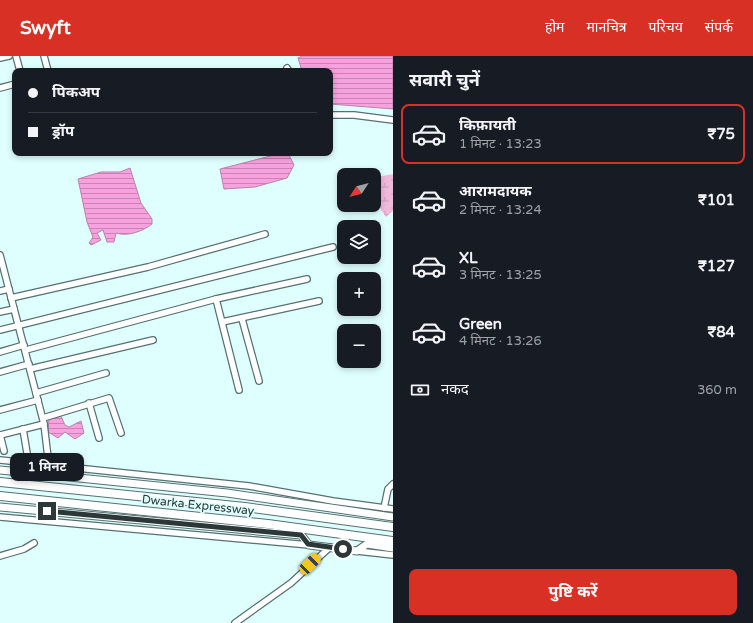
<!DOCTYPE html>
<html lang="hi">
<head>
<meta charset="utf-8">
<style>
	:root { --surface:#171b24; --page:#242831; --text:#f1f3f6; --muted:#9ea1a6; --line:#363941; --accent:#d93025 }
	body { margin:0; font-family:"Varela Round","Noto Sans Devanagari",sans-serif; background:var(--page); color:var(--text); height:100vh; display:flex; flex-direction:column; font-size:15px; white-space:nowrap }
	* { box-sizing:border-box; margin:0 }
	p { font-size:13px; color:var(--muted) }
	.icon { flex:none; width:22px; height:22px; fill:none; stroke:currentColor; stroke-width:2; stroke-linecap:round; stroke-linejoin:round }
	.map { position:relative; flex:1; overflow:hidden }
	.drawer { display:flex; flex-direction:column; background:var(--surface); width:360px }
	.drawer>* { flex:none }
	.top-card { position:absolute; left:12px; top:12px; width:321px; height:88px; border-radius:8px; box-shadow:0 2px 6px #0003; display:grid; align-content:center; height:88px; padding:0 16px; background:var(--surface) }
	.needle { width:26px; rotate:234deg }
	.controls { position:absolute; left:337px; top:112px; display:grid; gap:8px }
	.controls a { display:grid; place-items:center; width:44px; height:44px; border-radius:8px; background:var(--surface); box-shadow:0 2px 6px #0003; font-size:20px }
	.end { position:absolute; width:18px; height:18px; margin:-9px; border:5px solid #2c3838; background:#fff; box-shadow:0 0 0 2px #fff }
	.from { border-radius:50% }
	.bubble { position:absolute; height:28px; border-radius:8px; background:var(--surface); box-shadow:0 2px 6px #0003; font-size:13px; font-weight:700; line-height:28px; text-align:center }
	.car { position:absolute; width:12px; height:24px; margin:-12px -6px; border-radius:5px; box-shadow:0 0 3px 1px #0007; background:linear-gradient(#f5c518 24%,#345 0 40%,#f5c518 0 76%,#345 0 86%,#f5c518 0) }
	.top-card b { display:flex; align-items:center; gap:14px; height:38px; font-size:15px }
	.top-card b+b { border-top:1px solid var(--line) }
	.top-card i { width:10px; height:10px; background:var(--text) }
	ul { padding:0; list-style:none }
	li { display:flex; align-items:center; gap:12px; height:60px; margin:0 8px 6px; padding:0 8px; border:2px solid transparent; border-radius:8px }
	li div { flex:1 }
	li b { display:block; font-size:15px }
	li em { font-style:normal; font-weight:700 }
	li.selected { border-color:var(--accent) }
	li>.icon { width:36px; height:36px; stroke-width:1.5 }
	h2 { padding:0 16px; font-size:18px; line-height:48px }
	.pay { display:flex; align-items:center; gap:10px; height:44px; padding:0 16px; font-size:15px }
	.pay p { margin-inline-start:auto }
	.primary-button { display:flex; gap:8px; margin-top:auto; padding:8px 16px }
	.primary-button a { flex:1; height:46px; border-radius:8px; background:var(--accent); color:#fff; font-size:16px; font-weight:700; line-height:46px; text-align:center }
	header { display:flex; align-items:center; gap:24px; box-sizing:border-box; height:56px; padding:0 20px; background:var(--accent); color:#fff }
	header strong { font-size:19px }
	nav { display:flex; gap:22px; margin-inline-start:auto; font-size:14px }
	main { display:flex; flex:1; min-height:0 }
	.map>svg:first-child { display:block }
</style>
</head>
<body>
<header>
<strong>Swyft</strong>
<nav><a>होम</a><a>मानचित्र</a><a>परिचय</a><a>संपर्क</a></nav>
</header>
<main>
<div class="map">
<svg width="393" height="567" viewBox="0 0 393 567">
	<defs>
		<pattern id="wetland-marsh" width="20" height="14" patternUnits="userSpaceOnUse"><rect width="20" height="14" fill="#efb9dd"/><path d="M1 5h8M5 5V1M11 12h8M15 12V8" fill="none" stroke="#cda0be"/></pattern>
		<pattern id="water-rules" width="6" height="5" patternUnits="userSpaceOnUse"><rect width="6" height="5" fill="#f7a1de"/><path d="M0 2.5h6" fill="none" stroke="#c884b5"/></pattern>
	</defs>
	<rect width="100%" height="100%" fill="#dffffe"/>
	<polygon fill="url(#wetland-marsh)" points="393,118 393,155 386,161 374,144 374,126 382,120"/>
	<g fill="url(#water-rules)" stroke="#ba82ac">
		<polygon points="302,0 393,0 393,53 330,48 330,15 302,15 298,2"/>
		<polygon points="282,97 288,97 294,109 287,122 255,131 224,133 220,113"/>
		<path d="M 130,112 L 141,147 L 152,163 L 152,168 C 143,175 128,181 116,177 L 114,186 L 107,186 L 103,174 L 97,177 L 101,184 L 91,189 L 89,187 L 93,181 L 87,166 L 78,123 L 101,116 L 120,116 Z"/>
		<polygon points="60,358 65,369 69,371 81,365 84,377 75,383 65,376 58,382 48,376 49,361"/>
	</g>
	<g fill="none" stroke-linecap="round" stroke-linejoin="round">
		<g stroke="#557171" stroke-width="8">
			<g id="minor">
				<polyline points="16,0 20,15"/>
				<polyline points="44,0 48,15"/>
				<polyline points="0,2 9,0"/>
				<polyline points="287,12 289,15"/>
				<polyline points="0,32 15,28"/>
				<polyline points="330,59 354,59 393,64"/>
				<polyline points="0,199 44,368 49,410"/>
				<polyline points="0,235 9,233"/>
				<polyline points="11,242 148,211 265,178"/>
				<polyline points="216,243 239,334"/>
				<polyline points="0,256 14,253"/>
				<polyline points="242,263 259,325"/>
				<polyline points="222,266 319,245"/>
				<polyline points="0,274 333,191"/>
				<polyline points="26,294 216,243 307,223"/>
				<polyline points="0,296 24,289"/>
				<polyline points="30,313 153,284"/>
				<polyline points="0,316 29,308"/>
				<polyline points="36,337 106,317"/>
				<polyline points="89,347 99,382"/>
				<polyline points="0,354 38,344"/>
				<polyline points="43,362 109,342 121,377"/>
				<polyline points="23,373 27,397"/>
				<polyline points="0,379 44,368"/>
				<polyline points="0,379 4,395"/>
				<polyline points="0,404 249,430 333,445 393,453"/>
				<polyline points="384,452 388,433 393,428"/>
				<polyline points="0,461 309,489"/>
				<polyline points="357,495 393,499"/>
				<polyline points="0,500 24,493 34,487"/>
				<polyline points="235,567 291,527 330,491"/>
			</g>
		</g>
		<g stroke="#557171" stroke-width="9">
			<g id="major">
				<polyline points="0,414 227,437 393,461"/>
				<polyline points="0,451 301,479 309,489 357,495 367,488 393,492"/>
			</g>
		</g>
		<g stroke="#557171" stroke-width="10">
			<g id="highway">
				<polyline points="0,426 245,451 393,471"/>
				<polyline points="0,440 268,468 393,485"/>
			</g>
		</g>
		<use href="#minor" stroke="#fff" stroke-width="5.5"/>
		<use href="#major" stroke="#fff" stroke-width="7"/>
		<use href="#highway" stroke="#fff" stroke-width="8"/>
	</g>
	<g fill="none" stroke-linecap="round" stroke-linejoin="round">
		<polyline stroke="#2c3838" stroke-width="5" points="47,455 301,479 308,488 343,493"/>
	</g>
	<g text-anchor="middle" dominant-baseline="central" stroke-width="3.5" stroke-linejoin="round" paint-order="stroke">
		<g font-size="12" fill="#2c3838" stroke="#dffffe">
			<text transform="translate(198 449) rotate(6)">Dwarka Expressway</text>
		</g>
	</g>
</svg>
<div class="controls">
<a><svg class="needle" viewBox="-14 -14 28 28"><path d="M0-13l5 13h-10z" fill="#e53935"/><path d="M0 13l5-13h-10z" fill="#9ea1a6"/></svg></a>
<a><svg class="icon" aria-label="layers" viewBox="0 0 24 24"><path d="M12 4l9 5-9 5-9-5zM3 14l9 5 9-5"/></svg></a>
<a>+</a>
<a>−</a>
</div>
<i class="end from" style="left:343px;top:493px"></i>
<i class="end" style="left:47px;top:455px"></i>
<div class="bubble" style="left:10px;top:397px;width:74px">1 मिनट</div>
<i class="car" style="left:310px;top:508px;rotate:46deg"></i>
<div class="top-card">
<b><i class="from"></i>पिकअप</b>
<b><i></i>ड्रॉप</b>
</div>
</div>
<section class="drawer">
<h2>सवारी चुनें</h2>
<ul>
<li class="selected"><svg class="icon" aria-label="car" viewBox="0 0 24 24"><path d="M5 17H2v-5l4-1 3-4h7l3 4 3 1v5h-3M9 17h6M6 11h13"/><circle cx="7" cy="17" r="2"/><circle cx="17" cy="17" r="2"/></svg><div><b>किफ़ायती</b><p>1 मिनट · 13:23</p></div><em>₹75</em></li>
<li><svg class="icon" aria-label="car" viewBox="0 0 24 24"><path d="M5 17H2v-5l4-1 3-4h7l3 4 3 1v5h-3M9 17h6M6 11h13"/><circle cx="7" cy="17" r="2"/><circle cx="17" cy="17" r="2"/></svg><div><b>आरामदायक</b><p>2 मिनट · 13:24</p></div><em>₹101</em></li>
<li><svg class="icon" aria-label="car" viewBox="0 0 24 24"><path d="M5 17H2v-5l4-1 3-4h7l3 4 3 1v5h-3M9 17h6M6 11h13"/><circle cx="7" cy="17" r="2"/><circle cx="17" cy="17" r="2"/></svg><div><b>XL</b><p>3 मिनट · 13:25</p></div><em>₹127</em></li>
<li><svg class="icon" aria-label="car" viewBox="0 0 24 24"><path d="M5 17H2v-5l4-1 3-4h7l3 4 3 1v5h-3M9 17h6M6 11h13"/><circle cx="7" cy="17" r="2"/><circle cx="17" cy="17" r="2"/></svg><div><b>Green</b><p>4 मिनट · 13:26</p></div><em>₹84</em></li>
</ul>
<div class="pay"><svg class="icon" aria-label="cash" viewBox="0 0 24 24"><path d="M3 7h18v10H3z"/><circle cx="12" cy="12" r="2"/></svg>नकद<p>360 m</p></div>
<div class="primary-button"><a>पुष्टि करें</a></div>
</section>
</main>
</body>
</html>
